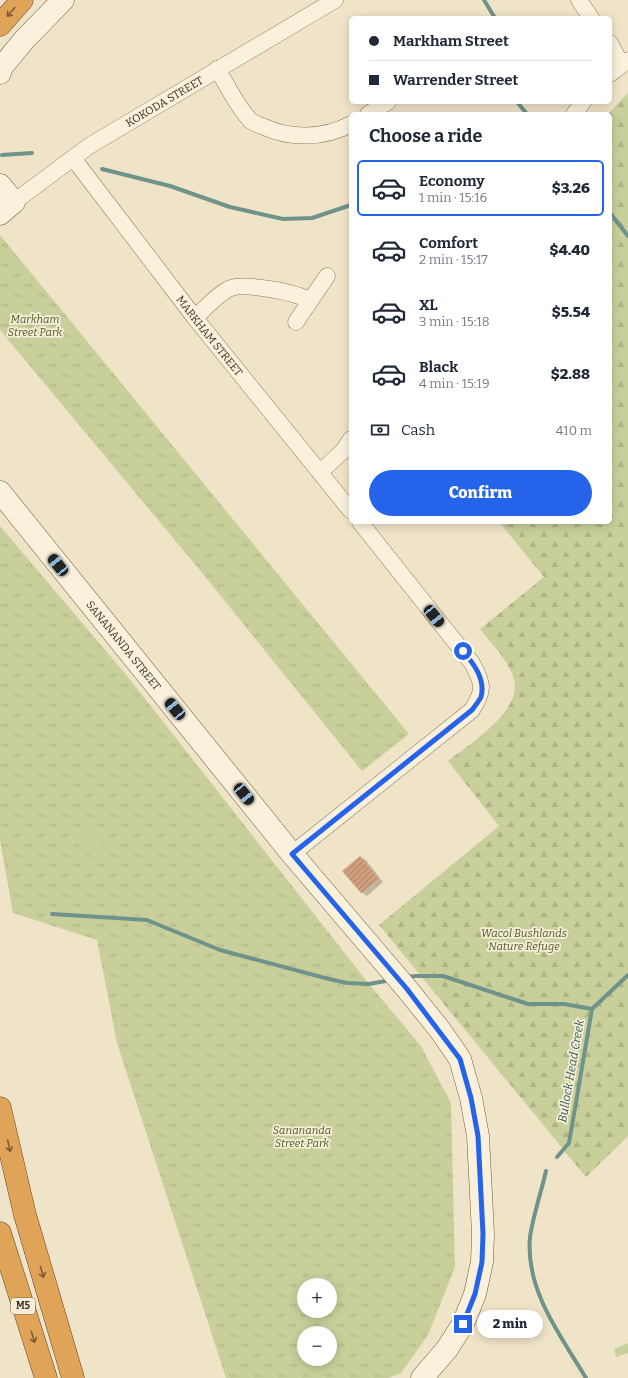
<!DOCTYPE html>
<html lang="en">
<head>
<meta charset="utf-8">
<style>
	:root { --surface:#fff; --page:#f6f6f7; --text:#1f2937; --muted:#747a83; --line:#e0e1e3; --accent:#2563eb }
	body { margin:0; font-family:Bitter,serif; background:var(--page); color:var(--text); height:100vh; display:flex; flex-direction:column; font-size:15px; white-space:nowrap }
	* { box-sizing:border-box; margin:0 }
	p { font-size:13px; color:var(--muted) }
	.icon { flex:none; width:22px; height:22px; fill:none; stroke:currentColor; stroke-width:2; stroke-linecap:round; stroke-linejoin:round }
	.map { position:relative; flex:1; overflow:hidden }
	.drawer { position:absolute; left:349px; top:112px; width:263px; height:412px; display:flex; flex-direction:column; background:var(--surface); border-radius:6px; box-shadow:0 2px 10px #0003 }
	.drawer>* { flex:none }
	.hud { position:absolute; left:349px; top:16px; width:263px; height:88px; border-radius:6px; box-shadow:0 2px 10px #0003; display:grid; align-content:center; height:88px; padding:0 20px; background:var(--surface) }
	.fabs { position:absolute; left:297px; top:1278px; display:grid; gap:8px }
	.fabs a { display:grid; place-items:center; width:40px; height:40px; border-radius:50%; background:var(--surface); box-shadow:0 2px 10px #0003; font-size:20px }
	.end { position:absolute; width:18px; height:18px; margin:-9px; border:5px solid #2563eb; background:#fff; box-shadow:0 0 0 2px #fff }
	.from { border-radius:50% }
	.bubble { position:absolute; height:28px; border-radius:14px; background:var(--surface); box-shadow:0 2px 10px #0003; font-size:13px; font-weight:800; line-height:28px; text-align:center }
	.car { position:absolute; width:12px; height:24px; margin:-12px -6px; border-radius:5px; box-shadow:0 0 3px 1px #0007; background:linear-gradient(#222 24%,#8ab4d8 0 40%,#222 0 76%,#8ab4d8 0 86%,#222 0) }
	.hud b { display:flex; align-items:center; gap:14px; height:38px; font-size:15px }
	.hud b+b { border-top:1px solid var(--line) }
	.hud i { width:10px; height:10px; background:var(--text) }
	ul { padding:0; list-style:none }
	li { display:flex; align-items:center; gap:12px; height:56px; margin:0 8px 6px; padding:0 12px; border:2px solid transparent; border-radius:6px }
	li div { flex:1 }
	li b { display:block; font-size:15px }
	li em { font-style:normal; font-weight:800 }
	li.current { border-color:var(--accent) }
	li>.icon { width:36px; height:36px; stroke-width:1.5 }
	h2 { padding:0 20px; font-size:18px; line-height:48px }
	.pay { display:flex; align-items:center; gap:10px; height:44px; padding:0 20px; font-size:15px }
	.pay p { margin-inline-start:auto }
	.primary-button { display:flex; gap:8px; margin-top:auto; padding:8px 20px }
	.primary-button a { flex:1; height:46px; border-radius:24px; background:var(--accent); color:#fff; font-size:16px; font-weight:800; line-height:46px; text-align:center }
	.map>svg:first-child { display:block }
</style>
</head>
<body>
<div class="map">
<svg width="628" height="1378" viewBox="0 0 628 1378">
	<defs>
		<pattern id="grass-tufts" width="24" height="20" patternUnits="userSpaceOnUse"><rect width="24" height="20" fill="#c9cf9b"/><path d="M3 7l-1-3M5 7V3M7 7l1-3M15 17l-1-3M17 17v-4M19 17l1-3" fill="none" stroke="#aeb285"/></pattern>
		<pattern id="forest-firs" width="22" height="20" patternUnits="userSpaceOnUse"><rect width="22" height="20" fill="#c9cf9b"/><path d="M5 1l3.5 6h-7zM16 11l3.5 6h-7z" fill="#aeb285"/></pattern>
		<pattern id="building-hatch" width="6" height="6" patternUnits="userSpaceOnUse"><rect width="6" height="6" fill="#cf9f7d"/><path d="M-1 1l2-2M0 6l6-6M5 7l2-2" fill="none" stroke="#a98266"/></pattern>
	</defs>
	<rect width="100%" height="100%" fill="#f0e4c8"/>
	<g fill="url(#grass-tufts)" fill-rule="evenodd">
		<polygon points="0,235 409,734 362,771 203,574 0,330"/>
		<path d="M 0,526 L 128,677 L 369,984 L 421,1046 L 451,1103 L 455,1267 L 428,1335 L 401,1373 L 388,1378 L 226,1378 L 117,1043 L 97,940 L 13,913 L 0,840 ZM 304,1285 L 330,1285 L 330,1311 L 304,1311 ZM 304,1333 L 330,1333 L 330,1359 L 304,1359 Z"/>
	</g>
	<path fill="url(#forest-firs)" d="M 628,93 L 628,1136 L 586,1177 L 379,925 L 499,826 L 448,761 C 470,743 522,712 514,680 C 509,660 492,645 480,629 L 544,577 L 499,522 L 610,522 L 610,114 L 608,114 Z"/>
	<g fill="#c9cf9b">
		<polygon points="92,827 107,843 92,857 77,842"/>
		<polygon points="628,1343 628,1353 616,1357 614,1349"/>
	</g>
	<polygon fill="#0003" points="360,857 366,860 383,882 367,896 361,892"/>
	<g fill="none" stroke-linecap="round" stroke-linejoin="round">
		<g stroke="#6f938a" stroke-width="4">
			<polyline points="484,0 495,18"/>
			<polyline points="517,102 527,114"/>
			<polyline points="2,155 32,153"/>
			<polyline points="102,169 170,186 230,207 283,219 312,218 351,205"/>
			<polyline points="610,213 628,236"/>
			<polyline points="52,914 147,920 220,950 329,979 347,983 369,984 391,980"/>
			<polyline points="406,977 416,976 443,976 528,1004 564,1004 592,1009"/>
			<polyline points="557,1157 569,1143 592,1009 628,975"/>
			<path d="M 546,1171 C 541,1193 533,1216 530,1237 C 525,1290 561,1336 586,1378"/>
		</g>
	</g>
	<polygon fill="url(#building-hatch)" points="360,856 379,879 361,893 342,871"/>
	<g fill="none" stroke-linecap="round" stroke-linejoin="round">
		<g stroke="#8d765c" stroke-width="17">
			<g id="street">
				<polyline points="579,0 591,18"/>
				<polyline points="610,43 621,64"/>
				<path d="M 217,69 C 228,86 237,107 251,121 C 254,123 258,125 262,126 C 289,139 324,139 351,124"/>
				<polyline points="610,74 628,60"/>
				<polyline points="368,114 388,102"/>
				<polyline points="574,114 583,102"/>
				<path id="s1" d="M 73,158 L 195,318 L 351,511"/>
				<path id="s2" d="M 14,202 L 89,146 L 335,0"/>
				<path d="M 195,318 C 204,309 220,292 231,288 C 245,283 297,292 310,301"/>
				<polyline points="296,322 327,276"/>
				<polyline points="320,472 343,451 351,439"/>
				<path d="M 292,854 L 472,710 C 485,690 483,683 472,663 L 360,522"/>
			</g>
		</g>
		<g stroke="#6f573f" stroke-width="23">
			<g id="secondary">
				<polyline points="0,73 1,68 24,40 63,0"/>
				<polyline points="0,185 14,202 0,214"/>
				<path id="s3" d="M 0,492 L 292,854 L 407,989 L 440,1030 L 460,1059 L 471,1098 L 478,1136 L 483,1234 L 482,1262 L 475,1294 L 463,1324 L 447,1349 L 422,1378"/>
			</g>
		</g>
		<g stroke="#5b4430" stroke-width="23">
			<g id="highway">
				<polyline points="0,25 22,0"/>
				<polyline points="0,1108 25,1215 73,1378"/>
				<polyline points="0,1233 46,1378"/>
			</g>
		</g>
		<use href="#street" stroke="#faf1dc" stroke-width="16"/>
		<use href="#secondary" stroke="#faf1dc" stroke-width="22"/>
		<use href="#highway" stroke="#e0a458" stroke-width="22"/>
	</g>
	<defs><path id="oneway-shaft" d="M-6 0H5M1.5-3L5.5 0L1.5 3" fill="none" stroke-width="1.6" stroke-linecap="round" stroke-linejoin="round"/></defs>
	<g stroke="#7e5d36">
		<use href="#oneway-shaft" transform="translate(11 12) rotate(131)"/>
		<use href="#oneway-shaft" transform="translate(9 1146) rotate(77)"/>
		<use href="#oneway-shaft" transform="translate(42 1272) rotate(74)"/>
		<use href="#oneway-shaft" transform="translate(33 1337) rotate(72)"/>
	</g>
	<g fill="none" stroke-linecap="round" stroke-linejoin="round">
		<path stroke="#2563eb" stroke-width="5" d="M 463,651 C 473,663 486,679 481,697 C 479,701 475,706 472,710 L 292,854 L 407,989 L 460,1059 L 471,1098 L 478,1136 L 483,1234 L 482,1262 L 475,1294 L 463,1324"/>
	</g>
	<g text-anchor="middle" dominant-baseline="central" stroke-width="3.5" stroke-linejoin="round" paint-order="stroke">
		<rect fill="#f7eed8" stroke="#756857" stroke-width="1" x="11" y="1298" width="24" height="16" rx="3"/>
		<g font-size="10" font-weight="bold" fill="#3d2e20">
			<text x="23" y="1306">M5</text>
		</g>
		<g font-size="11" fill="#3d2e20" stroke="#f7eed8">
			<text stroke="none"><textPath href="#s2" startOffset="181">KOKODA STREET</textPath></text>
			<text stroke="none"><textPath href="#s1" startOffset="224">MARKHAM STREET</textPath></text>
			<text stroke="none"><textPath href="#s3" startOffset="197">SANANANDA STREET</textPath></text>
		</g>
		<g font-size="11" font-style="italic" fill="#4d5a26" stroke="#f7eed8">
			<text x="35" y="319">Markham<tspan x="35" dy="13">Street Park</tspan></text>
			<text x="524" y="933">Wacol Bushlands<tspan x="524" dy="13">Nature Refuge</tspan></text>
			<text x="302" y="1130">Sanananda<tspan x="302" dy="13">Street Park</tspan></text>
		</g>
		<g font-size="12" font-style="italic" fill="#2f5d5a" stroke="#f7eed8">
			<text transform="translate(571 1071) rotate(-80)">Bullock Head Creek</text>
		</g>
	</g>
</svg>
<div class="fabs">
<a>+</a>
<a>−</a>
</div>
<i class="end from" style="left:463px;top:651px"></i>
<i class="end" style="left:463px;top:1324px"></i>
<div class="bubble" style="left:477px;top:1310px;width:66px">2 min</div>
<i class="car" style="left:58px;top:565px;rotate:321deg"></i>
<i class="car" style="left:434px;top:616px;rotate:141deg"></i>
<i class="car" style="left:175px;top:709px;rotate:321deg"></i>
<i class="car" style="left:244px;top:794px;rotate:141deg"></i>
<div class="hud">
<b><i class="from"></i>Markham Street</b>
<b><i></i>Warrender Street</b>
</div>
<section class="drawer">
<h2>Choose a ride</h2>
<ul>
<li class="current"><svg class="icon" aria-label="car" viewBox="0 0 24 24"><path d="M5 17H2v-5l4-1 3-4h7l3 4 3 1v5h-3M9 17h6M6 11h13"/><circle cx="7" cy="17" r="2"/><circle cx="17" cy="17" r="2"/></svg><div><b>Economy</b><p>1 min · 15:16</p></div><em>$3.26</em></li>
<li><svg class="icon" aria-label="car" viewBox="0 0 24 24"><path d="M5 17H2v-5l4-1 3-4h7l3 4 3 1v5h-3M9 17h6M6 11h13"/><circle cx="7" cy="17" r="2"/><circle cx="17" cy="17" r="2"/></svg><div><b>Comfort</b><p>2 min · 15:17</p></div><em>$4.40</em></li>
<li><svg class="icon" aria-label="car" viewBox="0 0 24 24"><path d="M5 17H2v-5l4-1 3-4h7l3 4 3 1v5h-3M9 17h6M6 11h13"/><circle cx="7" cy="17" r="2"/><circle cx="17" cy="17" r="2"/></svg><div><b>XL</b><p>3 min · 15:18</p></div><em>$5.54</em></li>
<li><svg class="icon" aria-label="car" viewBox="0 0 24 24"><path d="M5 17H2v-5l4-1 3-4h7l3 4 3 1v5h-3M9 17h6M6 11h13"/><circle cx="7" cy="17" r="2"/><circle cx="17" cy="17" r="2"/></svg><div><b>Black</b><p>4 min · 15:19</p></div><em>$2.88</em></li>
</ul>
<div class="pay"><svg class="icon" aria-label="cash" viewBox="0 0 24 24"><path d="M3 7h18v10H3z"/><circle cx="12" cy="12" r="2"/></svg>Cash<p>410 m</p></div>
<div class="primary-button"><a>Confirm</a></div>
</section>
</div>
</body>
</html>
